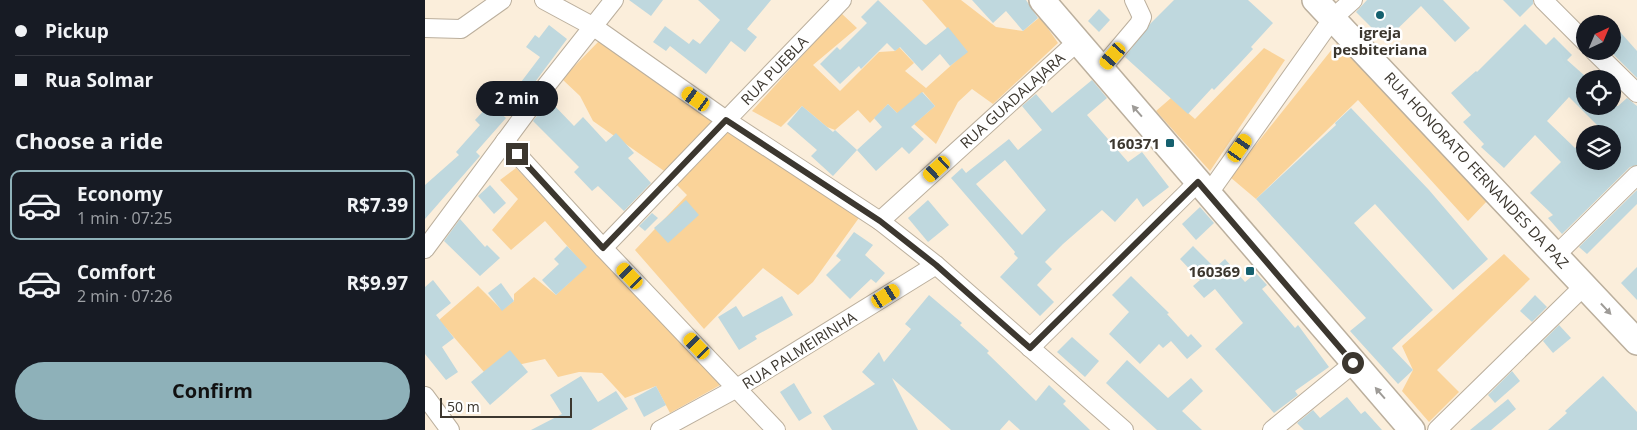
<!DOCTYPE html>
<html lang="en">
<head>
<meta charset="utf-8">
<style>
	:root { --surface:#171b24; --page:#242831; --text:#f1f3f6; --muted:#9ea1a6; --line:#363941; --accent:#8eb1b9 }
	body { margin:0; font-family:"Open Sans",sans-serif; background:var(--page); color:var(--text); height:100vh; display:flex; flex-direction:column; font-size:19px; white-space:nowrap }
	* { box-sizing:border-box; margin:0 }
	p { font-size:16px; color:var(--muted) }
	.icon { flex:none; width:28px; height:28px; fill:none; stroke:currentColor; stroke-width:2; stroke-linecap:round; stroke-linejoin:round }
	.map { position:relative; flex:1; overflow:hidden }
	.panel { display:flex; flex-direction:column; background:var(--surface); width:425px }
	.panel>* { flex:none }
	.hud { display:grid; align-content:center; height:110px; padding:0 15px; background:var(--surface) }
	.needle { width:32px; rotate:44deg }
	.tools { position:absolute; left:1151px; top:15px; display:grid; gap:10px }
	.tools a { display:grid; place-items:center; width:45px; height:45px; border-radius:50%; background:var(--surface); box-shadow:0 5px 20px #0002; font-size:25px }
	.scale { position:absolute; left:15px; bottom:12px; width:132px; box-sizing:border-box; padding-left:5px; border:2px solid #3c372f; border-top:0; font-size:14px; line-height:18px; white-space:nowrap; color:#3c372f; -webkit-text-stroke:4px #fff; paint-order:stroke }
	.end { position:absolute; width:22px; height:22px; margin:-11px; border:6px solid #3c372f; background:#fff; box-shadow:0 0 0 2px #fff }
	.from { border-radius:50% }
	.bubble { position:absolute; height:35px; border-radius:18px; background:var(--surface); box-shadow:0 5px 20px #0002; font-size:16px; font-weight:700; line-height:35px; text-align:center }
	.car { position:absolute; width:15px; height:30px; margin:-15px -8px; border-radius:6px; box-shadow:0 0 4px 1px #0007; background:linear-gradient(#f5c518 24%,#345 0 40%,#f5c518 0 76%,#345 0 86%,#f5c518 0) }
	.hud b { display:flex; align-items:center; gap:18px; height:48px; font-size:19px }
	.hud b+b { border-top:1px solid var(--line) }
	.hud i { width:12px; height:12px; background:var(--text) }
	ul { padding:0; list-style:none }
	li { display:flex; align-items:center; gap:15px; height:70px; margin:0 10px 8px; padding:0 5px; border:2px solid transparent; border-radius:10px }
	li div { flex:1 }
	li b { display:block; font-size:19px }
	li em { font-style:normal; font-weight:700 }
	li.active { border-color:var(--accent) }
	li>.icon { width:45px; height:45px; stroke-width:1.5 }
	h2 { padding:0 15px; font-size:22px; line-height:60px }
	.button { display:flex; gap:10px; margin-top:auto; padding:10px 15px }
	.button a { flex:1; height:58px; border-radius:30px; background:var(--accent); color:#111; font-size:20px; font-weight:700; line-height:58px; text-align:center }
	main { display:flex; flex:1; min-height:0 }
	.map>svg:first-child { display:block }
</style>
</head>
<body>
<main>
<section class="panel">
<div class="hud">
<b><i class="from"></i>Pickup</b>
<b><i></i>Rua Solmar</b>
</div>
<h2>Choose a ride</h2>
<ul>
<li class="active"><svg class="icon" aria-label="car" viewBox="0 0 24 24"><path d="M5 17H2v-5l4-1 3-4h7l3 4 3 1v5h-3M9 17h6M6 11h13"/><circle cx="7" cy="17" r="2"/><circle cx="17" cy="17" r="2"/></svg><div><b>Economy</b><p>1 min · 07:25</p></div><em>R$7.39</em></li>
<li><svg class="icon" aria-label="car" viewBox="0 0 24 24"><path d="M5 17H2v-5l4-1 3-4h7l3 4 3 1v5h-3M9 17h6M6 11h13"/><circle cx="7" cy="17" r="2"/><circle cx="17" cy="17" r="2"/></svg><div><b>Comfort</b><p>2 min · 07:26</p></div><em>R$9.97</em></li>
</ul>
<div class="button"><a>Confirm</a></div>
</section>
<div class="map">
<svg width="1212" height="430" viewBox="0 0 1212 430">
	<rect width="100%" height="100%" fill="#fbeedb"/>
	<g fill="#fad399">
		<polygon points="497,0 536,0 571,27 598,31 615,17 633,43 568,104 547,89 533,102 511,144 489,124 510,106 498,92 473,114 463,104 445,123 433,110 410,130 402,127 377,106 356,127 327,111 416,13 432,28 388,65 415,91 454,52 470,51 474,47 489,63 480,71 501,88 542,51"/>
		<polygon points="175,40 291,122 242,173 168,121 155,96 137,79"/>
		<polygon points="912,43 1063,200 1043,221 933,100 831,199 805,177"/>
		<polygon points="839,48 860,60 785,171 731,111 746,98 770,119"/>
		<polygon points="303,127 436,215 388,282 373,295 338,268 279,329 210,250 262,195 248,181"/>
		<polygon points="91,168 297,384 245,413 231,386 200,398 177,373 154,372 133,377 120,359 59,372 14,320 53,286 77,310 89,301 89,294 109,277 131,295 161,267 120,221 86,250 67,230 93,199 75,180"/>
		<polygon points="1079,254 1105,279 1012,370 1034,392 1004,422 977,391 988,370 977,346"/>
	</g>
	<g fill="#bfd8de" fill-rule="evenodd">
		<polygon points="204,0 238,0 226,16"/>
		<polygon points="273,0 346,0 322,29 332,37 320,52 306,41 281,74 245,46 241,51 228,42 240,26 264,44 268,39 275,44 295,20"/>
		<polygon points="453,0 499,44 501,45 523,27 543,52 525,66 515,54 497,71 475,47 470,51 462,43 436,69 434,66 415,84 395,64 412,47 415,50 442,23 436,17"/>
		<polygon points="547,0 601,0 613,18 598,31 581,11 568,23"/>
		<polygon points="749,0 823,0 848,23 826,47 828,49 815,63 789,90 787,88 763,114 700,57 725,24"/>
		<polygon points="942,0 1018,0 1045,28 1030,42 996,6 960,41 931,12"/>
		<polygon points="1078,0 1108,0 1108,4 1095,17"/>
		<polygon points="674,9 685,20 674,32 663,21"/>
		<path d="M 1100,24 L 1121,45 L 1129,37 L 1147,55 L 1142,60 L 1160,76 L 1160,106 L 1193,106 L 1202,98 L 1212,106 L 1212,165 L 1205,167 L 1137,234 L 1123,218 L 1128,215 L 1105,193 L 1136,162 L 1110,135 L 1079,168 L 1056,147 L 1059,144 L 1038,122 L 1046,115 L 1026,93 L 1051,71 L 1052,72 ZM 1144,97 L 1173,126 L 1165,134 L 1188,134 L 1188,161 L 1160,161 L 1160,138 L 1150,148 L 1122,121 Z"/>
		<polygon points="1188,24 1212,51 1212,78 1188,54"/>
		<polygon points="124,25 142,39 90,109 81,102 115,57 101,47 110,35 114,38"/>
		<path d="M 667,80 L 682,98 L 662,115 L 703,162 L 717,152 L 744,187 L 718,207 L 712,198 L 690,222 L 677,210 L 638,244 L 620,262 L 627,269 L 612,285 L 629,302 L 615,316 L 575,277 L 593,258 L 589,254 L 590,252 L 526,178 L 537,168 L 541,173 L 584,139 L 593,150 L 617,130 L 597,106 L 611,94 L 627,113 ZM 580,160 L 621,210 L 597,235 L 551,184 Z"/>
		<polygon points="497,92 510,106 486,127 499,139 484,154 477,147 451,171 432,150 457,127 449,118 463,104 472,113"/>
		<polygon points="124,100 149,126 158,117 181,142 191,133 209,153 203,158 226,183 199,211 173,186 167,191 149,172 154,167 108,121"/>
		<polygon points="65,104 81,118 51,152 55,156 0,219 0,185 34,155 31,152 55,125 50,120"/>
		<polygon points="377,106 408,132 410,130 432,150 408,176 386,156 392,150 362,124"/>
		<polygon points="926,108 1004,190 1063,259 1028,290 950,204 929,223 1008,310 967,348 988,370 973,384 925,331 941,318 831,199 911,125 910,123"/>
		<polygon points="65,185 81,203 69,214 53,196"/>
		<polygon points="1212,190 1212,204 1162,254 1154,247"/>
		<polygon points="261,200 274,215 243,243 229,228"/>
		<polygon points="503,200 524,225 503,242 483,218"/>
		<polygon points="775,207 789,223 771,240 757,224"/>
		<polygon points="227,213 233,218 220,231 214,226"/>
		<polygon points="35,219 60,247 62,245 75,258 55,276 19,241"/>
		<polygon points="429,232 448,245 440,255 460,273 451,283 446,279 425,299 401,275 416,260 411,256"/>
		<polygon points="142,246 162,267 131,295 117,280 134,264 129,259"/>
		<polygon points="768,246 790,268 800,259 820,282 831,273 842,285 837,289 870,328 873,325 904,367 870,391 873,395 849,413 790,349 818,323 790,289 779,298 768,286 775,280 755,259"/>
		<polygon points="1212,267 1212,300 1196,283"/>
		<polygon points="706,276 744,313 742,314 763,337 766,334 777,346 762,359 746,341 738,348 734,344 715,364 684,334 704,312 687,295"/>
		<polygon points="8,280 26,303 11,315 29,338 17,347 33,372 21,380 0,354 0,287"/>
		<polygon points="76,283 89,301 77,311 63,293"/>
		<polygon points="504,295 537,323 535,325 564,351 562,353 611,401 624,385 641,401 638,404 665,430 595,430 584,420 575,430 526,430 467,378 493,430 407,430 398,416 450,384 437,372 454,352 459,362 486,329 480,324"/>
		<polygon points="1110,295 1122,307 1107,322 1095,311"/>
		<polygon points="357,296 368,315 330,336 332,339 314,350 293,317 311,306 318,317"/>
		<polygon points="1134,325 1146,338 1128,353 1118,341"/>
		<polygon points="647,337 674,361 660,377 632,352"/>
		<polygon points="85,350 103,372 65,405 46,382"/>
		<polygon points="702,360 743,398 766,378 778,391 757,411 777,430 732,430 697,398 681,383"/>
		<polygon points="1087,371 1095,381 1070,403 1063,395"/>
		<polygon points="156,376 173,402 191,391 203,409 166,430 106,430 137,414 125,395"/>
		<polygon points="1178,376 1212,412 1212,430 1123,430 1142,413 1140,411"/>
		<polygon points="369,383 387,413 374,421 355,392"/>
		<polygon points="231,386 241,405 219,417 209,398"/>
		<polygon points="922,397 936,414 940,411 957,430 879,430 872,423 888,410 895,418"/>
		<polygon points="1083,399 1091,409 1066,430 1045,430"/>
	</g>
	<g fill="none" stroke-linecap="round" stroke-linejoin="round">
		<g stroke="#bbaf9d" stroke-width="20">
			<g id="minor">
				<polyline points="119,0 169,27 301,120 455,221 511,265 699,430"/>
				<polyline points="1118,0 1160,42"/>
				<polyline points="0,28 36,29 77,0"/>
				<polyline points="1169,51 1212,93"/>
				<polyline points="676,69 714,24 717,17 709,0"/>
				<polyline points="80,141 178,248 351,430"/>
				<polyline points="784,193 908,18 928,0"/>
				<polyline points="455,221 653,41"/>
				<polyline points="178,248 417,0"/>
				<polyline points="0,249 121,86 189,0"/>
				<polyline points="1131,255 1212,175"/>
				<polyline points="605,348 773,182"/>
				<polyline points="0,396 25,430"/>
				<polyline points="235,430 312,388 511,265"/>
				<polyline points="847,430 929,363"/>
				<polyline points="1012,430 1160,285"/>
			</g>
		</g>
		<g stroke="#bbaf9d" stroke-width="28">
			<g id="secondary">
				<polyline points="617,0 987,430"/>
				<polyline points="890,0 1212,342"/>
			</g>
		</g>
		<use href="#minor" stroke="#fff" stroke-width="18"/>
		<use href="#secondary" stroke="#fff" stroke-width="25"/>
	</g>
	<defs><path id="oneway-solid" d="M-6-.8H1V-3.2L6.5 0L1 3.2V.8H-6Z" transform="scale(1.25)"/></defs>
	<g fill="#9e9b97">
		<use href="#oneway-solid" transform="translate(712 111) rotate(-131)"/>
		<use href="#oneway-solid" transform="translate(1181 309) rotate(47)"/>
		<use href="#oneway-solid" transform="translate(955 393) rotate(-131)"/>
	</g>
	<g fill="none" stroke-linecap="round" stroke-linejoin="round">
		<polyline stroke="#3c372f" stroke-width="6" points="92,154 178,248 301,120 455,221 511,265 605,348 773,182 928,363"/>
	</g>
	<g fill="#15606e" stroke="#fff" stroke-width="2">
		<circle cx="955" cy="15" r="5"/>
		<rect x="740" y="138" width="10" height="10" rx="2.5"/>
		<rect x="820" y="266" width="10" height="10" rx="2.5"/>
	</g>
	<g text-anchor="middle" dominant-baseline="central" stroke-width="5" stroke-linejoin="round" paint-order="stroke">
		<g font-size="15" font-weight="bold" fill="#3c372f" stroke="#fff" text-anchor="end">
			<text x="955" y="32" text-anchor="middle">igreja<tspan x="955" dy="17">pesbiteriana</tspan></text>
			<text x="735" y="143">160371</text>
			<text x="815" y="271">160369</text>
		</g>
		<g font-size="15" fill="#3c372f" stroke="#fff">
			<text transform="translate(349 70) rotate(-46)">RUA PUEBLA</text>
			<text transform="translate(587 100) rotate(-42)">RUA GUADALAJARA</text>
			<text transform="translate(1052 170) rotate(47)">RUA HONORATO FERNANDES DA PAZ</text>
			<text transform="translate(374 350) rotate(-32)">RUA PALMEIRINHA</text>
		</g>
	</g>
</svg>
<div class="tools">
<a><svg class="needle" viewBox="-14 -14 28 28"><path d="M0-13l5 13h-10z" fill="#e53935"/><path d="M0 13l5-13h-10z" fill="#9ea1a6"/></svg></a>
<a><svg class="icon" aria-label="locate" viewBox="0 0 24 24"><circle cx="12" cy="12" r="6"/><path d="M12 2v4M12 18v4M2 12h4M18 12h4"/></svg></a>
<a><svg class="icon" aria-label="layers" viewBox="0 0 24 24"><path d="M12 4l9 5-9 5-9-5zM3 14l9 5 9-5"/></svg></a>
</div>
<div class="scale">50 m</div>
<i class="end from" style="left:928px;top:363px"></i>
<i class="end" style="left:92px;top:154px"></i>
<div class="bubble" style="left:51px;top:81px;width:82px">2 min</div>
<i class="car" style="left:688px;top:56px;rotate:221deg"></i>
<i class="car" style="left:271px;top:99px;rotate:305deg"></i>
<i class="car" style="left:815px;top:148px;rotate:35deg"></i>
<i class="car" style="left:512px;top:169px;rotate:228deg"></i>
<i class="car" style="left:205px;top:276px;rotate:316deg"></i>
<i class="car" style="left:461px;top:296px;rotate:58deg"></i>
<i class="car" style="left:272px;top:346px;rotate:316deg"></i>
</div>
</main>
</body>
</html>
